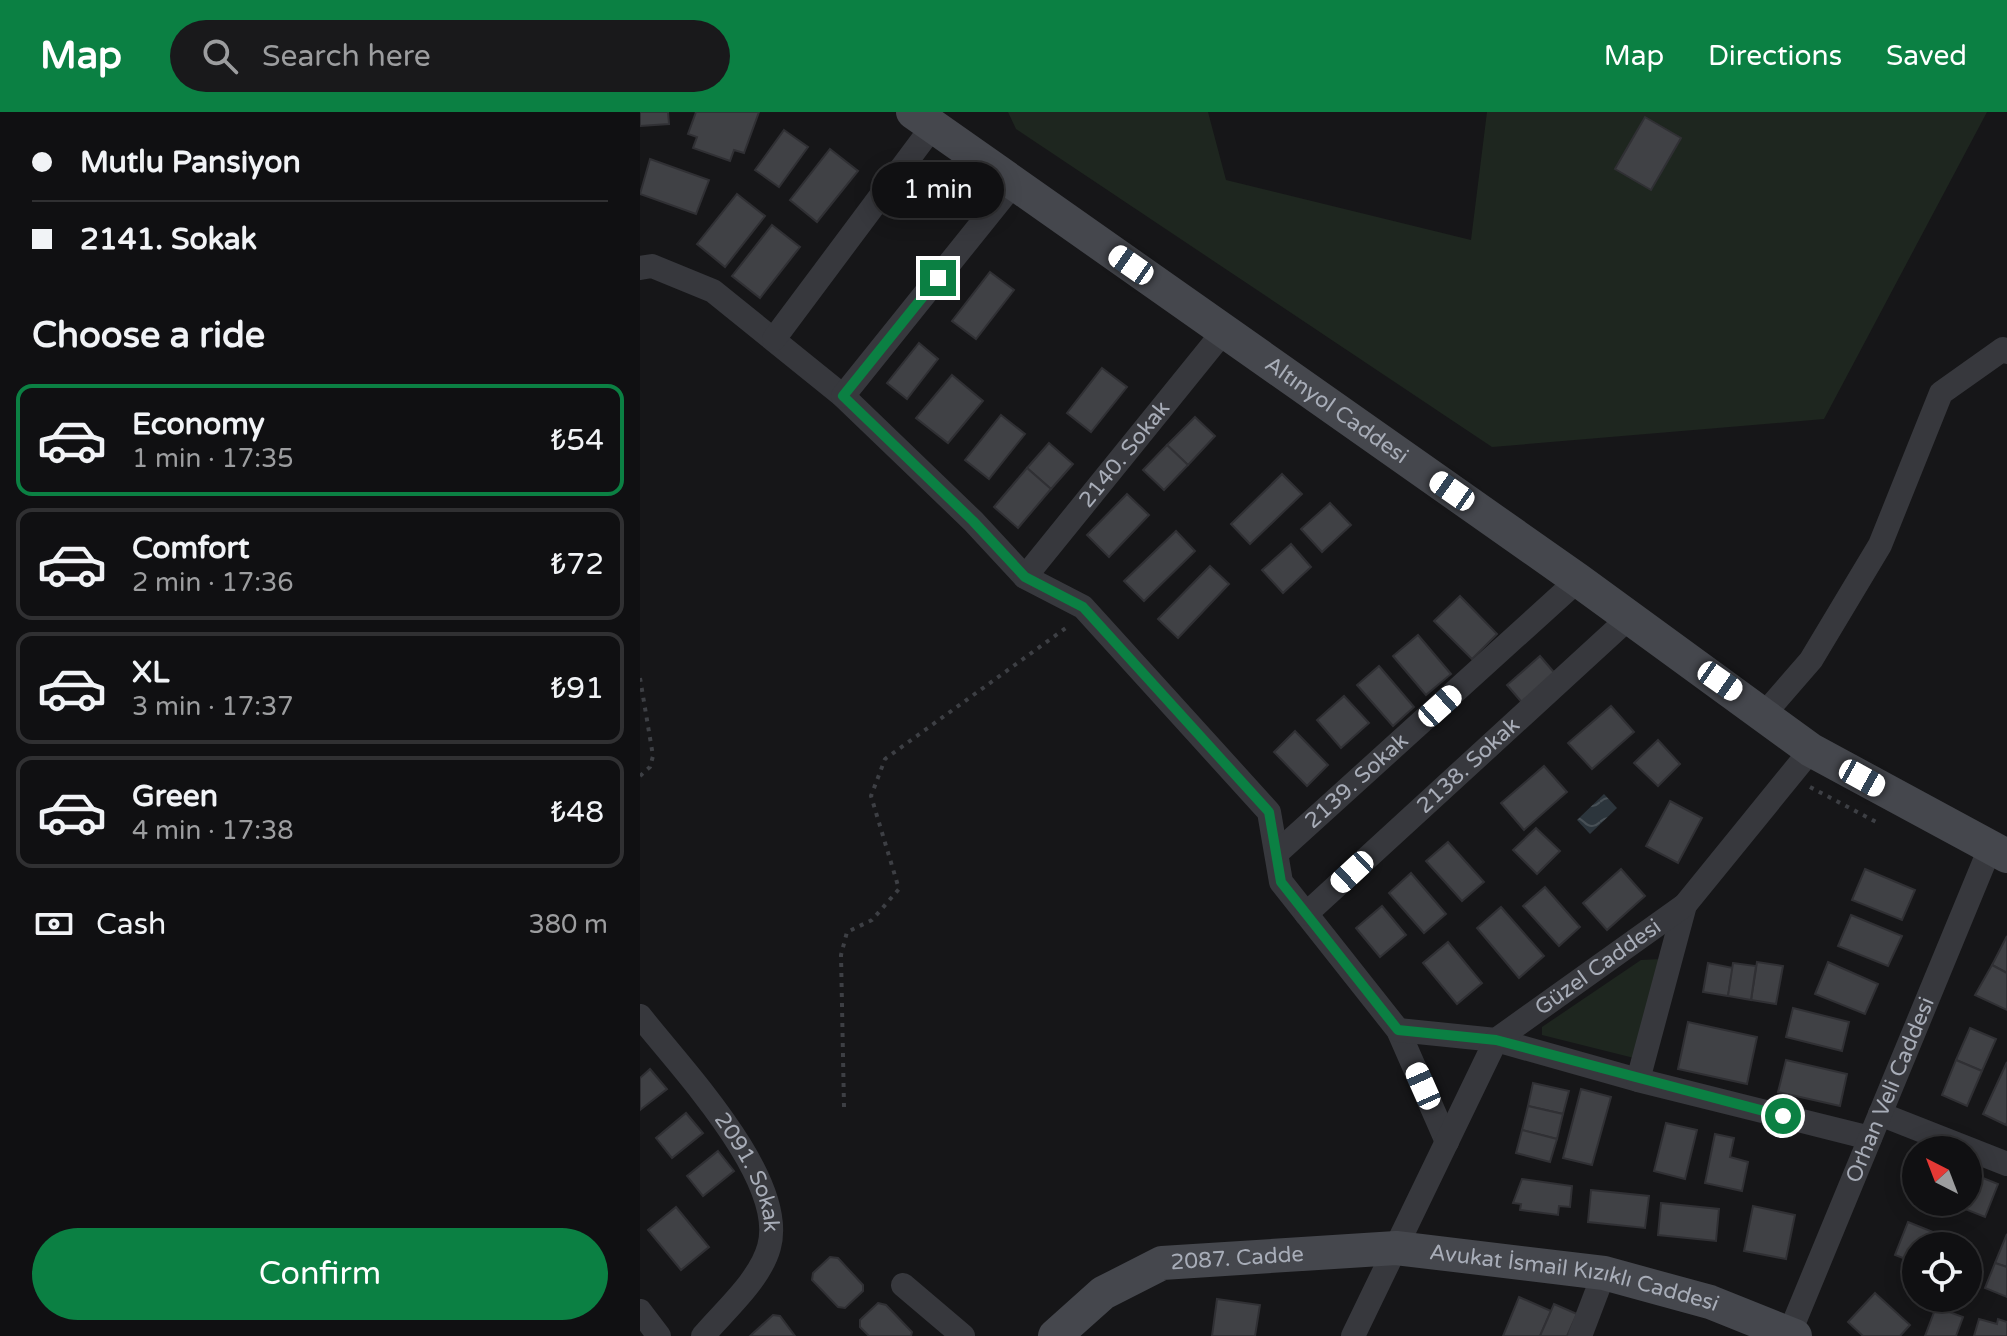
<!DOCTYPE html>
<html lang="en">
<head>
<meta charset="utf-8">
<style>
	:root { --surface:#101012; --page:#19191b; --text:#f1f3f6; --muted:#9c9d9f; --line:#303032; --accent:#0b8043 }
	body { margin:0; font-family:"Varela Round",sans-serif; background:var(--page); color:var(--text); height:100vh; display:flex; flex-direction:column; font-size:30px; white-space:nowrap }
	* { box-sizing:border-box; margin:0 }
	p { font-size:26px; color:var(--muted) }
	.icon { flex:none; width:44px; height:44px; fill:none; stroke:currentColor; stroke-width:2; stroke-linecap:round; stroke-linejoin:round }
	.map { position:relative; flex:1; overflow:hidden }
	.panel { display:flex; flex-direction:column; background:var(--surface); width:640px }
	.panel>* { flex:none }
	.top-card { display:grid; align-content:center; height:176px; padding:0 32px; background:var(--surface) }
	.needle { width:52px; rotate:318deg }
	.tools { position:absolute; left:1262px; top:1024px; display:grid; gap:16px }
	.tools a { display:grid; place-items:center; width:80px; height:80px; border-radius:50%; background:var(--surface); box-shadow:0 4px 20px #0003,0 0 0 2px var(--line); font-size:40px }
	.end { position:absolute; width:36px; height:36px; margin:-18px; border:10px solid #0b8043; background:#fff; box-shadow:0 0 0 4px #fff }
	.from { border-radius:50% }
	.bubble { position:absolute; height:56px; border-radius:28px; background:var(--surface); box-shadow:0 4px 20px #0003,0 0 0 2px var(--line); font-size:26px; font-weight:600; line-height:56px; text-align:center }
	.car { position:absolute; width:24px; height:48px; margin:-24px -12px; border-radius:10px; box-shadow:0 0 6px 2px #0007; background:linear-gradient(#fff 24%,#345 0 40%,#fff 0 76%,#345 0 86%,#fff 0) }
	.top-card b { display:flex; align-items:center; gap:28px; height:76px; font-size:30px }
	.top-card b+b { border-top:2px solid var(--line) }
	.top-card i { width:20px; height:20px; background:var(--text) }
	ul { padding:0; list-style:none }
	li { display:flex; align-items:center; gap:24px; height:112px; margin:0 16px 12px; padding:0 16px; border:4px solid var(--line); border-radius:16px }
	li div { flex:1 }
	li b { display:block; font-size:30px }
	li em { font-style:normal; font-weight:600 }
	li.current { border-color:var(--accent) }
	li>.icon { width:72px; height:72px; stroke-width:1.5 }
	h2 { padding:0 32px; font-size:36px; line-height:96px }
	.pay { display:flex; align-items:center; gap:20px; height:88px; padding:0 32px; font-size:30px }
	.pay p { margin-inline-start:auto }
	.action { display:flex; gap:16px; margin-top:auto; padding:16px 32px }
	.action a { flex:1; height:92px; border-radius:48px; background:var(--accent); color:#fff; font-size:32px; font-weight:600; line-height:92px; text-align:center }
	header { display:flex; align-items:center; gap:48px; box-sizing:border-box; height:112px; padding:0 40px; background:var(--accent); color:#fff }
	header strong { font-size:38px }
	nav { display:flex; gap:44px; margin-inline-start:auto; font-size:28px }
	.search { width:560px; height:72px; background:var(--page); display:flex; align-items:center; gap:20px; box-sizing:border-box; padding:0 28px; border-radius:44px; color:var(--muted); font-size:30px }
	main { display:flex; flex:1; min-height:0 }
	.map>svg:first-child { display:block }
</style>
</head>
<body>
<header>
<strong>Map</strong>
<div class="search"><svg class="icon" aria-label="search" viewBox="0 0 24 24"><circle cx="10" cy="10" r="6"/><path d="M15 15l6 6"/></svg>Search here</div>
<nav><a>Map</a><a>Directions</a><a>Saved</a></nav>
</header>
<main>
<section class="panel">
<div class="top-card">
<b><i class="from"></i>Mutlu Pansiyon</b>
<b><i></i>2141. Sokak</b>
</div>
<h2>Choose a ride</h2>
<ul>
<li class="current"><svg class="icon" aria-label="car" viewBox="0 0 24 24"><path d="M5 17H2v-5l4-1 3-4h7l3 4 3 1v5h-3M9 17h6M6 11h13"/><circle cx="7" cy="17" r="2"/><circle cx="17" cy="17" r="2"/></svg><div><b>Economy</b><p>1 min · 17:35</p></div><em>₺54</em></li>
<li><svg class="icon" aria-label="car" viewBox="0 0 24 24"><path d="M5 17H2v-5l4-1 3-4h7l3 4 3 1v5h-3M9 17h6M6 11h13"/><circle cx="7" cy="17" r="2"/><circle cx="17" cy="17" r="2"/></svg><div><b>Comfort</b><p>2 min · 17:36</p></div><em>₺72</em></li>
<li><svg class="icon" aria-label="car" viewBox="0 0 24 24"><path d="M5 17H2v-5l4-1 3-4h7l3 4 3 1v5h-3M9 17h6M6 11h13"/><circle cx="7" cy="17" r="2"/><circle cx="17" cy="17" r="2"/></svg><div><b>XL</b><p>3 min · 17:37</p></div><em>₺91</em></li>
<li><svg class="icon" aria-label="car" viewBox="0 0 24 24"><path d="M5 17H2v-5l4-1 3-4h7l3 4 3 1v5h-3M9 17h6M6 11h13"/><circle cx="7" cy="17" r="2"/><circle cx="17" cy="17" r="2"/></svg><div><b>Green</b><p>4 min · 17:38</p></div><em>₺48</em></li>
</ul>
<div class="pay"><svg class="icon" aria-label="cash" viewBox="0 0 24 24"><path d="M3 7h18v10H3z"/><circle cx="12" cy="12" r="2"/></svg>Cash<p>380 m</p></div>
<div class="action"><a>Confirm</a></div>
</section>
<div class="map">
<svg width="1367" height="1224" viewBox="0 0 1367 1224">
	<defs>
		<pattern id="water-waves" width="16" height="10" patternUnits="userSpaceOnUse" patternTransform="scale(2)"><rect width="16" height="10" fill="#2c353c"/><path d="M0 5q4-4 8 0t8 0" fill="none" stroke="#485056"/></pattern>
	</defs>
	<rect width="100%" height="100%" fill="#161618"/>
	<g fill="#1e261f">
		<polygon points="368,0 568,0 586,68 831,128 847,0 1347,0 1184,307 852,335 376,17"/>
		<polygon points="1021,847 994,946 902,923 902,915 1001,848"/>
	</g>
	<polygon fill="url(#water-waves)" points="964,682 977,696 950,722 937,708"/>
	<g fill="#404145" stroke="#303034" stroke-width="2">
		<polygon points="0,0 28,0 29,12 0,14"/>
		<polygon points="56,0 119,0 104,41 94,38 90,49 53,36 57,25 48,22"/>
		<polygon points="1005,5 1041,26 1011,78 975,57"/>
		<polygon points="144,18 168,35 139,75 115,58"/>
		<polygon points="190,37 218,59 177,110 150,88"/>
		<polygon points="10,47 69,68 56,102 0,82"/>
		<polygon points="97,82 125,104 85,155 57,132"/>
		<polygon points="132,113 160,135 120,186 92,164"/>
		<polygon points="350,160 374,178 336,227 312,209"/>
		<polygon points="279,231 298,247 267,287 247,271"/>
		<polygon points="462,256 487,275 451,320 427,301"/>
		<polygon points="312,263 343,289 308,331 276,306"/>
		<polygon points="361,303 385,322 349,367 325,348"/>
		<polygon points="555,305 575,324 548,353 527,333"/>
		<polygon points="409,331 433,352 411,377 387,356"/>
		<polygon points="527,333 548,353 524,378 503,358"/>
		<polygon points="387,356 411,377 378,416 354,395"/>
		<polygon points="642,362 662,382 610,432 591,412"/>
		<polygon points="487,382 509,403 469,445 447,423"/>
		<polygon points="690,391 711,413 682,440 661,417"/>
		<polygon points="536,419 555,439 504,489 484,469"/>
		<polygon points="651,432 671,455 643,481 622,458"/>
		<polygon points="570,454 589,472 538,526 518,507"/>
		<polygon points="820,484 857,522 832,547 794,509"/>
		<polygon points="778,523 811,562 786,583 753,544"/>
		<polygon points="900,544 918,565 885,594 867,573"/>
		<polygon points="739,554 774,595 753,614 717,573"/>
		<polygon points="704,584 729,611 701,636 677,608"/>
		<polygon points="971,594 994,620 952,657 928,631"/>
		<polygon points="655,619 688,653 667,674 634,640"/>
		<polygon points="1018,628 1040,652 1018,674 994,651"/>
		<polygon points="904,654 927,680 884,718 861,691"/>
		<polygon points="1030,689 1062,706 1038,751 1006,734"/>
		<polygon points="896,716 920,739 897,762 873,738"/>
		<polygon points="808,730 844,770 822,789 786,749"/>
		<polygon points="981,757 1005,784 967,818 943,791"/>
		<polygon points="1225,757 1275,778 1262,808 1212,788"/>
		<polygon points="771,761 806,802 784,821 749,781"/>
		<polygon points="905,775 940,815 919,834 883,794"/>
		<polygon points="742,794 766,823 740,845 716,816"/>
		<polygon points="861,795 904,844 879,866 837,816"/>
		<polygon points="1211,803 1262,824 1248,854 1198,834"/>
		<polygon points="1367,824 1367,861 1352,853"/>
		<polygon points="808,830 842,871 817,892 783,851"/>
		<polygon points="1117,850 1143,854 1136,892 1111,888"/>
		<polygon points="1188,850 1238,872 1225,902 1175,882"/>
		<polygon points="1068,851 1093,856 1088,884 1063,880"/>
		<polygon points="1093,851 1116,854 1111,888 1088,884"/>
		<polygon points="1352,853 1367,861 1367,898 1335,883"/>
		<polygon points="1153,896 1209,910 1202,939 1146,925"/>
		<polygon points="1048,910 1117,925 1107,972 1038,957"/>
		<polygon points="1330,916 1356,927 1342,959 1316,948"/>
		<polygon points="1146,948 1207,962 1200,994 1138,980"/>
		<polygon points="1316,948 1342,959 1327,994 1302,983"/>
		<polygon points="1367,950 1367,1010 1366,1013 1343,1002"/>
		<polygon points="10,957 27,977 0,998 0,966"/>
		<polygon points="893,971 929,979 923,1002 888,994"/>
		<polygon points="941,977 971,985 952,1053 923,1046"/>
		<polygon points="888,994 923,1002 917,1027 882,1018"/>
		<polygon points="46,1001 63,1021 32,1046 16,1026"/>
		<polygon points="1026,1011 1057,1018 1045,1067 1014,1059"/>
		<polygon points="882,1018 917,1027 910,1050 876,1041"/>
		<polygon points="1075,1022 1094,1026 1090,1045 1108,1050 1102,1079 1065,1071"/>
		<polygon points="78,1039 94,1059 63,1084 47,1064"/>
		<polygon points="1333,1062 1358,1072 1345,1105 1320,1095 1322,1090 1328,1090"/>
		<polygon points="882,1067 932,1074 930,1095 919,1094 918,1103 880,1098 881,1092 873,1091"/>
		<polygon points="951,1078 1009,1084 1005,1116 948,1110"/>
		<polygon points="1021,1091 1079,1097 1076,1129 1018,1123"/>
		<polygon points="1113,1094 1155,1103 1146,1147 1104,1139"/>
		<polygon points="36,1095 69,1135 41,1158 8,1118"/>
		<polygon points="1268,1110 1308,1126 1304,1134 1276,1134 1276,1151 1255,1143"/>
		<polygon points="1367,1122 1367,1155 1355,1151"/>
		<polygon points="190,1145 198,1146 223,1173 223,1179 205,1196 198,1195 172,1168 173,1161"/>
		<polygon points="1355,1151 1367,1155 1367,1185 1345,1176"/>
		<polygon points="1235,1181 1270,1213 1260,1224 1223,1224 1208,1210"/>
		<polygon points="879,1185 911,1199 900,1224 863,1224"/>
		<polygon points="577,1187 620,1193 615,1224 572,1224"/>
		<polygon points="238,1191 246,1193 272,1220 271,1224 229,1224 220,1215 220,1208"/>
		<polygon points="914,1192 937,1202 927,1224 900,1224"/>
		<polygon points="1296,1195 1323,1205 1316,1224 1285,1224"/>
		<polygon points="133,1203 140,1204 155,1224 110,1224"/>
		<polygon points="1339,1207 1357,1212 1358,1207 1367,1210 1367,1224 1334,1224"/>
	</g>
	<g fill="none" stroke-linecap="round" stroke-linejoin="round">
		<g stroke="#3d3f44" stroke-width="4" stroke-dasharray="4 6" stroke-linecap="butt">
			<polyline points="0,566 13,644 10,655 0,664"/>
			<polyline points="1170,675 1240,712"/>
			<polyline points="204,995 201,843 207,820 232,808 259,777 231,684 245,647 430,513"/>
		</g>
		<g stroke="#37383d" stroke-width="24">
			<polyline points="0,156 12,154 73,179 203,284 333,409 385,465 443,495 629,700 641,770 758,918 807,1030"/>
			<polyline points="134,227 293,14"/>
			<polyline points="203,284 374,71"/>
			<path id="s1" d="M 385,465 L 584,219"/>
			<polyline points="1125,601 1171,548 1240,433 1301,281 1363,237 1367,240"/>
			<path id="s2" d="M 638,740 L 938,468"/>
			<path id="s3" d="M 666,802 L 990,505"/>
			<path id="s4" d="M 0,904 C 40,955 148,1067 129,1135 C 120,1168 85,1198 63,1224"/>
			<polyline points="758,918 856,928 998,968 1230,1026"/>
			<polyline points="998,968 1045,793"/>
			<polyline points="1240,1002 1367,1052"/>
			<polyline points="263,1173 323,1224"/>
			<polyline points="0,1199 19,1224"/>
			<path id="s5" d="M 1150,1220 L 1350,736"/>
			<path id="s6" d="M 713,1224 L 856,928 L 1045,793 L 1171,638"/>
			<polyline points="940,1224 964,1161"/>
		</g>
		<g stroke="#45474d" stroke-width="34">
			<path id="s7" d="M 273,0 L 938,468 L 1171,638 L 1367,744"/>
			<path id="s8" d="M 415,1224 L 463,1181 L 522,1151 L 756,1136 L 964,1161 L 1070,1190 L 1155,1224"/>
		</g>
	</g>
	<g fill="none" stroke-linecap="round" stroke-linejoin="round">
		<polyline stroke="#0b8043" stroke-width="10" points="298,166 203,284 333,409 385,465 443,495 629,700 641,770 758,918 856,928 1143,1004"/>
	</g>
	<g text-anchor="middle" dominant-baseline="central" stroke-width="8" stroke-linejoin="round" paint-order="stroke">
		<g font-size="22" fill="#a8adb8" stroke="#111113">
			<text stroke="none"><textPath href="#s7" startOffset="518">Altınyol Caddesi</textPath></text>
			<text stroke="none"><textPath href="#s1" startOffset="158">2140. Sokak</textPath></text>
			<text stroke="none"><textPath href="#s3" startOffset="220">2138. Sokak</textPath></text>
			<text stroke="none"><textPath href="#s2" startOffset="106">2139. Sokak</textPath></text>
			<text stroke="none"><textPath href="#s6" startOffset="454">Güzel Caddesi</textPath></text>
			<text stroke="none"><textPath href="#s5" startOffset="262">Orhan Veli Caddesi</textPath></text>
			<text stroke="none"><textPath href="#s4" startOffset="192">2091. Sokak</textPath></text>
			<text stroke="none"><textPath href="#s8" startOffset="206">2087. Cadde</textPath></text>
			<text stroke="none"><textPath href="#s8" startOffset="546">Avukat İsmail Kızıklı Caddesi</textPath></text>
		</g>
	</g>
</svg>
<div class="tools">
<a><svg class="needle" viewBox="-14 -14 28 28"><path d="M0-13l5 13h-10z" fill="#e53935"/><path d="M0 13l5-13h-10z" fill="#9c9d9f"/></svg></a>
<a><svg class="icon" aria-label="locate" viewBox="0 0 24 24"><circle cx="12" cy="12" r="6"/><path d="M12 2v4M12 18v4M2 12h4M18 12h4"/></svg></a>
</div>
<i class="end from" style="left:1143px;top:1004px"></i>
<i class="end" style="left:298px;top:166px"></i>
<div class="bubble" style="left:232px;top:50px;width:132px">1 min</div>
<i class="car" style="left:491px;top:153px;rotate:305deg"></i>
<i class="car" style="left:812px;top:379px;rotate:305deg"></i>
<i class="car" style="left:1080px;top:569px;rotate:125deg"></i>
<i class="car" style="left:800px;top:594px;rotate:48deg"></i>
<i class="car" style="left:1222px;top:666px;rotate:119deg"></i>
<i class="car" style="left:712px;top:760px;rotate:227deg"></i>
<i class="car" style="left:783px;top:974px;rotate:336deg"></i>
</div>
</main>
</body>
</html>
